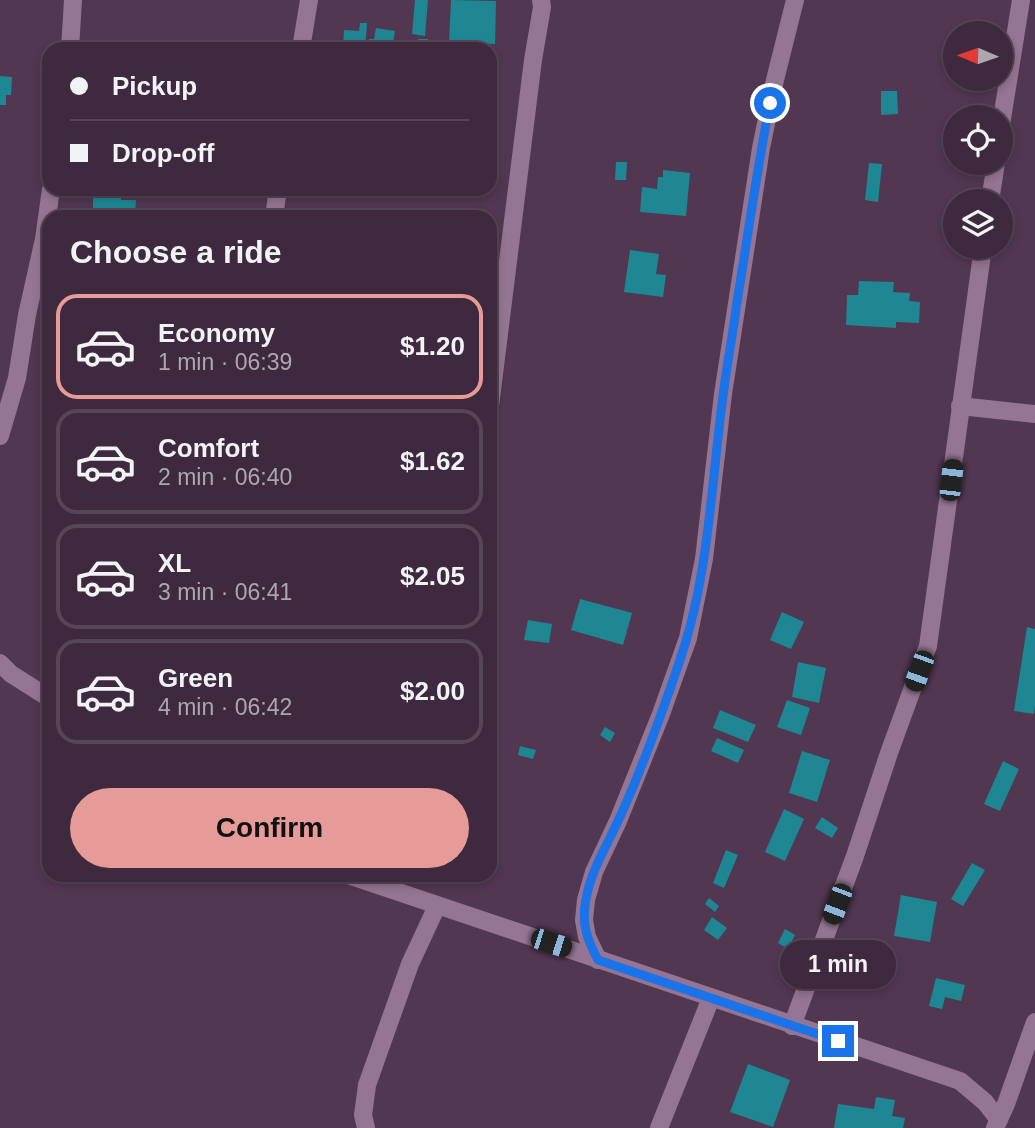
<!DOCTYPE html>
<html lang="en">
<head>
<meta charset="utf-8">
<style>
	:root { --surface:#3e293e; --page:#493549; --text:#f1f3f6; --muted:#ada6b0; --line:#574558; --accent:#e69b98 }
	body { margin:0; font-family:Arial,sans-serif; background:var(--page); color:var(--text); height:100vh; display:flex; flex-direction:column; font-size:26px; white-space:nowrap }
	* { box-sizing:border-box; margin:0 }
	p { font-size:23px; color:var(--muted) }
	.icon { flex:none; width:38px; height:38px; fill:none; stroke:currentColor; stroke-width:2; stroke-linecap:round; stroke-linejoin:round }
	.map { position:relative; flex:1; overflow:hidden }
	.details { position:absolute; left:42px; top:210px; width:455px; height:672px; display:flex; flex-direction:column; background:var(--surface); border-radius:21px; box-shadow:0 4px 10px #0003,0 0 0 2px var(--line) }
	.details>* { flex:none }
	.banner { position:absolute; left:42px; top:42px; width:455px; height:154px; border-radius:21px; box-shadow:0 4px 10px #0003,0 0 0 2px var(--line); display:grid; align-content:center; height:154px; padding:0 28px; background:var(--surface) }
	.needle { width:46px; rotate:272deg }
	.controls { position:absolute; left:943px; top:21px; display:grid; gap:14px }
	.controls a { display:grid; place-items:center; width:70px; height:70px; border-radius:50%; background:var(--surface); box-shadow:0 4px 10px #0003,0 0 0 2px var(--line); font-size:35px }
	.end { position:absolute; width:32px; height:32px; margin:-16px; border:9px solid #1a73e8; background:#fff; box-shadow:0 0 0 4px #fff }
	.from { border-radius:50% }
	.bubble { position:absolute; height:49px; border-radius:24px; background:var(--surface); box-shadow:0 4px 10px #0003,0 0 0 2px var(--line); font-size:23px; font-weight:600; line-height:49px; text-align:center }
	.car { position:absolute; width:21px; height:42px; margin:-21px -10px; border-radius:9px; box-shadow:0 0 5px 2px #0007; background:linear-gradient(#222 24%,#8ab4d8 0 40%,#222 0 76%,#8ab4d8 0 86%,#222 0) }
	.banner b { display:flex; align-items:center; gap:24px; height:66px; font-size:26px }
	.banner b+b { border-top:2px solid var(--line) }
	.banner i { width:18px; height:18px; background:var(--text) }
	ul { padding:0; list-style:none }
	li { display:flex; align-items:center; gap:21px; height:105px; margin:0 14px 10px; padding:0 14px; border:4px solid var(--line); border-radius:21px }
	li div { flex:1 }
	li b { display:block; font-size:26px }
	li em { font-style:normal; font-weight:600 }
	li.active { border-color:var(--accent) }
	li>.icon { width:63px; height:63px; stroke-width:1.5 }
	h2 { padding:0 28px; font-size:32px; line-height:84px }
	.primary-button { display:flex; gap:14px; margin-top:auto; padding:14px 28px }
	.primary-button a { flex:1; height:80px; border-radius:42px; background:var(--accent); color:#111; font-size:28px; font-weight:600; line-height:80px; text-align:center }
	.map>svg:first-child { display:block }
</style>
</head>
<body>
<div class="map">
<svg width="1035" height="1128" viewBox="0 0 1035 1128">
	<rect width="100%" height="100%" fill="#523752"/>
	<g fill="#1e8793">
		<polygon points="415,0 428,0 425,36 412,34"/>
		<polygon points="451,0 496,1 495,44 449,43"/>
		<polygon points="360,23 367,23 365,49 343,47 344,30 359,31"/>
		<polygon points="376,28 395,31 393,43 401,44 401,49 368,49 369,39 374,39"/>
		<polygon points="418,39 428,39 428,49 417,49"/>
		<polygon points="0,76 12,77 11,95 6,95 6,105 0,105"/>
		<polygon points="881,91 897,91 898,114 881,115"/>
		<polygon points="616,162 627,162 626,180 615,180"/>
		<polygon points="869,163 882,164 878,202 865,200"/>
		<polygon points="663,170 690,173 686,216 640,212 642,187 657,189 658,177 663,177"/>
		<polygon points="93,191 121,191 121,200 136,200 135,214 139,214 139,217 81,217 81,209 93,209"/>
		<polygon points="630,250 659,254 656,274 666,275 663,297 624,292"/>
		<polygon points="859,281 894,282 893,292 910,293 909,301 920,302 919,323 896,322 896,328 846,325 847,295 858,295"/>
		<polygon points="580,599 632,613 623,645 571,630"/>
		<polygon points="782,612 804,622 791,649 770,640"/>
		<polygon points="528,620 552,624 549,643 524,640"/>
		<polygon points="1027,627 1035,629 1035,705 1034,714 1014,711"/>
		<polygon points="798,662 826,668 819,703 792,697"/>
		<polygon points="787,700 810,708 801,735 777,727"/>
		<polygon points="720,710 756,725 748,742 713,728"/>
		<polygon points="605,727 615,733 610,742 600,735"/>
		<polygon points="717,738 744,750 738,763 711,751"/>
		<polygon points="520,746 536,750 533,759 518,755"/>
		<polygon points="802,751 830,760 817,802 789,793"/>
		<polygon points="1003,761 1019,769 1000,811 984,804"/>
		<polygon points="784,809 804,819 785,861 765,852"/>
		<polygon points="822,817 838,828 832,838 815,828"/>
		<polygon points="726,850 738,855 724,888 713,883"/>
		<polygon points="972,863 985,870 963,906 951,899"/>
		<polygon points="901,895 937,902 930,942 894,936"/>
		<polygon points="709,898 719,906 715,912 705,904"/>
		<polygon points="712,917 727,928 718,940 704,930"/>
		<polygon points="785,929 795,935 788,949 778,943"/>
		<polygon points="936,978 965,985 961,1001 945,997 942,1009 929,1006"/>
		<polygon points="748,1064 790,1080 773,1127 730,1112"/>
		<polygon points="876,1097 895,1100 892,1116 905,1118 903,1128 834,1128 838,1104 874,1109"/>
	</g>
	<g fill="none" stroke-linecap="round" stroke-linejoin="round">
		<g stroke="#947593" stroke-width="18">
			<polyline points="70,49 73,0"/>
			<polyline points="301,49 309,0"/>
			<polyline points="1001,125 1021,0"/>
			<polyline points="990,201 996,163"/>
			<polyline points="274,217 278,189"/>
			<polyline points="490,406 533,60 542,7 541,0"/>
			<polyline points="960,406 1035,414"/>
			<polyline points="0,436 17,378 27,315 44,239 51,189"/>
			<polyline points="0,663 11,674 49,698"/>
			<polyline points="348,875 960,1081 985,1102 999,1120"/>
			<polyline points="598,960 587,937 584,920 586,900 594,872 618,821 661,714 688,638 704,559 723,394 761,148 775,80 795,0"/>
			<polyline points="792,1026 855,856 889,753 928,646 983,247"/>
			<polyline points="366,1128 363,1115 367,1085 410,964 437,906"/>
			<polyline points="659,1128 711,998"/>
			<polyline points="995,1128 1006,1104 1035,1022"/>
		</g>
	</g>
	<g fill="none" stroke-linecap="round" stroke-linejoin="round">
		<path stroke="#1a73e8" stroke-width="9" d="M 770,103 C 757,169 748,235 737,302 C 733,333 727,364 723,396 C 711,485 709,577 679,663 C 661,716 642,770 618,821 C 606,847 591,871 586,899 C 581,924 587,939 598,960 L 838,1041"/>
	</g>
</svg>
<div class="controls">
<a><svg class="needle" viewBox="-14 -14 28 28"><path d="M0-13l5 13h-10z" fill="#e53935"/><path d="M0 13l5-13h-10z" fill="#ada6b0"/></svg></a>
<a><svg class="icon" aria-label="locate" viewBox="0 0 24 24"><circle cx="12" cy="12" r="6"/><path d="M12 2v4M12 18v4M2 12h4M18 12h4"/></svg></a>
<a><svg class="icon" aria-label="layers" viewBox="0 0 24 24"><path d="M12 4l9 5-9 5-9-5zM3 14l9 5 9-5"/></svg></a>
</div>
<i class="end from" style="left:770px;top:103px"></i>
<i class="end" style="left:838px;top:1041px"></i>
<div class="bubble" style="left:780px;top:940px;width:116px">1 min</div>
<i class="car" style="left:951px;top:480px;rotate:7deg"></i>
<i class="car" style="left:919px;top:671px;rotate:200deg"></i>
<i class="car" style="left:837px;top:904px;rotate:201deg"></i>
<i class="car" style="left:551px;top:943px;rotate:108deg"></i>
<div class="banner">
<b><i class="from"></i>Pickup</b>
<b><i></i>Drop-off</b>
</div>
<section class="details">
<h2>Choose a ride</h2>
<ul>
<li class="active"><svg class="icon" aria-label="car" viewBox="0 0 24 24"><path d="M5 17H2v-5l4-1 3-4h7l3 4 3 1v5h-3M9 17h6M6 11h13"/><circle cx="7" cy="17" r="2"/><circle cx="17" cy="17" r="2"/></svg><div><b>Economy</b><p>1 min · 06:39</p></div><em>$1.20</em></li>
<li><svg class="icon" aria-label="car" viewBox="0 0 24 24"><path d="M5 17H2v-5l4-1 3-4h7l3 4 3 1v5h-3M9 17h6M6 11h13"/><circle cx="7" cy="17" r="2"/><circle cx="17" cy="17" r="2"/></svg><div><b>Comfort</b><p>2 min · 06:40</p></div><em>$1.62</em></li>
<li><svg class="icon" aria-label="car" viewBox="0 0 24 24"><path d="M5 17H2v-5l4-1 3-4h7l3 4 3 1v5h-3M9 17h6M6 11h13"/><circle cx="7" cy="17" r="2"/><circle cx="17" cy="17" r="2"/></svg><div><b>XL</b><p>3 min · 06:41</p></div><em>$2.05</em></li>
<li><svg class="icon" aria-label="car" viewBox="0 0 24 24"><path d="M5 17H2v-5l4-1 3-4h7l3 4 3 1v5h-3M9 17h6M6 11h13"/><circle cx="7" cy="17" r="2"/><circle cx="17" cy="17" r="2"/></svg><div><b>Green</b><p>4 min · 06:42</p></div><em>$2.00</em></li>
</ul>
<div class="primary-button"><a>Confirm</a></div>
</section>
</div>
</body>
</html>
